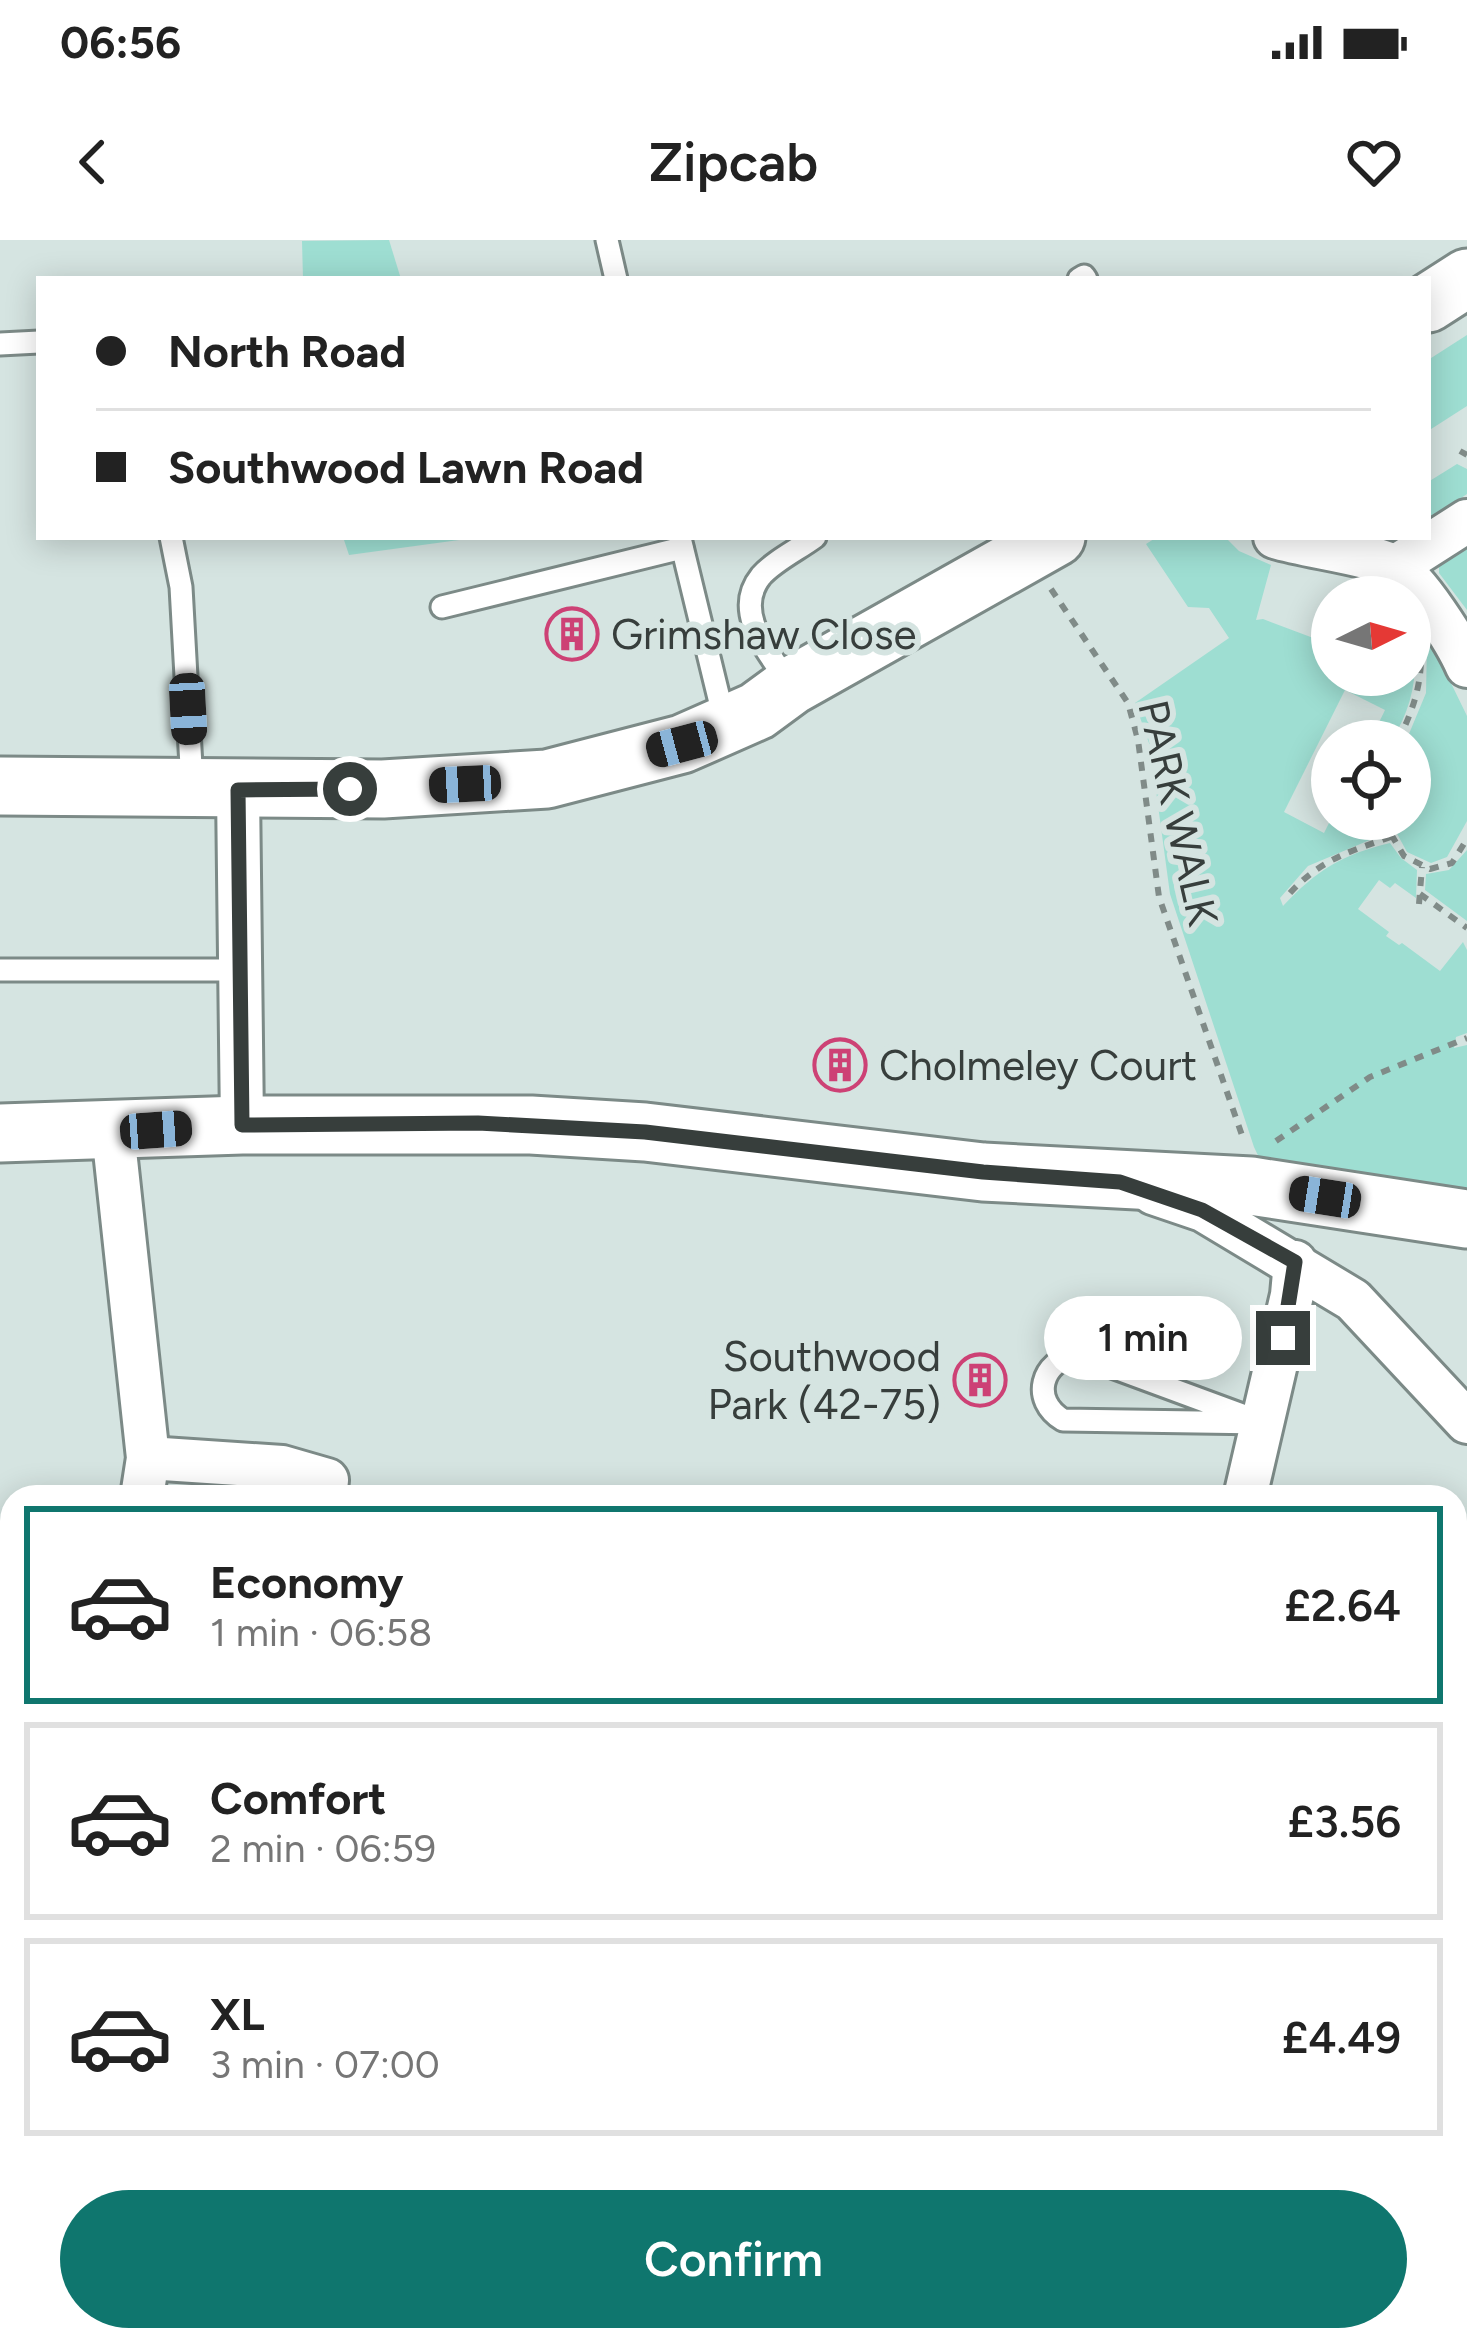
<!DOCTYPE html>
<html lang="en">
<head>
<meta charset="utf-8">
<style>
	:root { --surface:#fff; --page:#f2f2f2; --text:#222; --muted:#767676; --line:#e0e0e0; --accent:#0f766e }
	body { margin:0; font-family:Figtree,sans-serif; background:var(--page); color:var(--text); height:100vh; display:flex; flex-direction:column; font-size:45px; white-space:nowrap }
	* { box-sizing:border-box; margin:0 }
	p { font-size:39px; color:var(--muted) }
	.icon { flex:none; width:66px; height:66px; fill:none; stroke:currentColor; stroke-width:2; stroke-linecap:round; stroke-linejoin:round }
	.map { position:relative; flex:1; overflow:hidden }
	.sheet { position:absolute; left:0px; top:1245px; width:1467px; height:867px; display:flex; flex-direction:column; background:var(--surface); border-radius:36px 36px 0 0; box-shadow:0 6px 30px #0003 }
	.sheet>* { flex:none }
	.guide { position:absolute; left:36px; top:36px; width:1395px; height:264px; border-radius:0px; box-shadow:0 6px 30px #0003; display:grid; align-content:center; height:264px; padding:0 60px; background:var(--surface) }
	.needle { width:78px; rotate:85deg }
	.fabs { position:absolute; left:1311px; top:336px; display:grid; gap:24px }
	.fabs a { display:grid; place-items:center; width:120px; height:120px; border-radius:50%; background:var(--surface); box-shadow:0 6px 30px #0003; font-size:60px }
	.end { position:absolute; width:54px; height:54px; margin:-27px; border:15px solid #373e3c; background:#fff; box-shadow:0 0 0 6px #fff }
	.from { border-radius:50% }
	.bubble { position:absolute; height:84px; border-radius:42px; background:var(--surface); box-shadow:0 6px 30px #0003; font-size:39px; font-weight:600; line-height:84px; text-align:center }
	.car { position:absolute; width:36px; height:72px; margin:-36px -18px; border-radius:15px; box-shadow:0 0 9px 3px #0007; background:linear-gradient(#222 24%,#8ab4d8 0 40%,#222 0 76%,#8ab4d8 0 86%,#222 0) }
	.guide b { display:flex; align-items:center; gap:42px; height:114px; font-size:45px }
	.guide b+b { border-top:3px solid var(--line) }
	.guide i { width:30px; height:30px; background:var(--text) }
	ul { padding:21px 0 0; list-style:none }
	li { display:flex; align-items:center; gap:36px; height:198px; margin:0 24px 18px; padding:0 36px; border:6px solid var(--line); border-radius:0px }
	li div { flex:1 }
	li b { display:block; font-size:45px }
	li em { font-style:normal; font-weight:600 }
	li.selected { border-color:var(--accent) }
	li>.icon { width:108px; height:108px; stroke-width:1.5 }
	.cta { display:flex; gap:24px; margin-top:auto; padding:24px 60px }
	.cta a { flex:1; height:138px; border-radius:72px; background:var(--accent); color:#fff; font-size:48px; font-weight:600; line-height:138px; text-align:center }
	.status { display:flex; justify-content:space-between; align-items:center; height:84px; padding:0 60px; background:var(--surface); direction:ltr }
	.status svg { height:33px; fill:currentColor }
	header { display:flex; justify-content:space-between; align-items:center; height:156px; padding:0 60px; background:var(--surface); font-size:54px; font-weight:600 }
	.map>svg:first-child { display:block }
</style>
</head>
<body>
<div class="status"><b>06:56</b><svg viewBox="0 0 49 12"><path d="M0 12V9h3v3zM5 12V6h3v6zM10 12V3h3v9zM15 12V0h3v12zM26 1h20v11H26zM47 4h2v5h-2z"/></svg></div>
<header><svg class="icon" aria-label="back" viewBox="0 0 24 24"><path d="M15 5l-7 7 7 7"/></svg>Zipcab<svg class="icon" aria-label="heart" viewBox="0 0 24 24"><path d="M12 20l-8-8c-3-5 5-10 8-4 3-6 11-1 8 4z"/></svg></header>
<div class="map">
<svg width="1467" height="2111" viewBox="0 0 1467 2111">
	<rect width="100%" height="100%" fill="#d5e4e1"/>
	<g fill="#9eded2">
		<polygon points="389,0 401,39 303,39 302,1"/>
		<polygon points="1467,95 1467,166 1428,191 1428,120"/>
		<polygon points="1457,224 1467,229 1467,254 1428,280 1428,242"/>
		<polygon points="343,297 481,297 349,315"/>
		<path d="M 1157,297 L 1225,297 L 1239,311 L 1271,325 L 1256,380 L 1263,379 L 1332,405 L 1332,435 L 1410,435 L 1412,381 C 1419,425 1416,463 1391,501 L 1370,501 L 1385,470 L 1345,450 L 1284,572 L 1324,593 L 1332,577 L 1370,579 L 1384,594 L 1308,626 L 1280,658 L 1283,666 C 1317,630 1341,615 1390,603 L 1401,618 L 1417,630 L 1416,658 L 1395,643 L 1390,648 L 1379,640 L 1358,669 L 1389,692 L 1386,696 L 1399,705 L 1402,703 L 1440,731 L 1463,702 L 1467,710 L 1467,793 L 1456,797 L 1454,808 L 1467,805 L 1467,968 L 1262,924 L 1254,907 L 1170,654 L 1150,506 L 1135,463 L 1229,398 L 1209,368 L 1188,367 L 1146,304 Z"/>
		<polygon points="1467,305 1467,370 1439,333 1439,322"/>
		<polygon points="1431,402 1467,476 1467,581 1447,617 1431,623 1407,612 1389,579 1410,579 1410,501 1406,501 1426,453 1427,404"/>
		<polygon points="1467,610 1467,681 1425,650 1426,634 1449,630"/>
	</g>
	<g fill="none" stroke-linecap="round" stroke-linejoin="round">
		<g stroke="#7c8a87" stroke-width="27">
			<g id="lane">
				<polyline points="607,0 616,39"/>
				<polyline points="1079,39 1084,36 1086,39"/>
				<polyline points="0,104 39,102"/>
				<polyline points="171,297 181,347 192,544"/>
				<polyline points="680,298 725,483"/>
				<polyline points="442,367 682,308"/>
				<path d="M 791,446 C 771,415 731,373 761,336 C 774,321 799,309 815,297"/>
				<polyline points="0,730 240,730"/>
				<path d="M 1077,1114 L 1264,1183 L 1063,1180 C 1030,1160 1041,1121 1077,1114 Z"/>
			</g>
		</g>
		<g stroke="#7c8a87" stroke-width="48">
			<g id="street">
				<path d="M 1275,297 C 1303,306 1376,315 1395,327 C 1418,341 1456,401 1467,426"/>
				<polyline points="1395,327 1467,281"/>
				<polyline points="238,550 242,885"/>
				<polyline points="113,892 148,1218 142,1257"/>
				<polyline points="1153,953 1203,970 1353,1060 1467,1182"/>
				<polyline points="148,1218 282,1227 327,1240 325,1257"/>
				<polyline points="1245,1257 1292,1055 1295,1022"/>
				<polyline points="0,1435 12,1434"/>
				<polyline points="0,1892 12,1890"/>
				<polyline points="269,2100 271,2111"/>
				<polyline points="757,2100 759,2111"/>
				<polyline points="1354,2100 1357,2111"/>
			</g>
		</g>
		<g stroke="#7c8a87" stroke-width="63">
			<g id="secondary">
				<polyline points="1428,63 1467,38"/>
				<polyline points="0,546 383,549 547,539 682,504 757,471 791,446 1056,297"/>
				<polyline points="0,893 242,885 531,885 645,892 983,932 1251,946 1467,979"/>
			</g>
		</g>
		<g stroke="#808b88" stroke-width="6" stroke-dasharray="9 9" stroke-linecap="butt">
			<polyline points="1460,211 1467,215"/>
			<polyline points="1051,349 1128,463 1138,500 1159,657 1244,901"/>
			<path d="M 1398,501 C 1411,474 1420,451 1421,421"/>
			<polyline points="1382,579 1404,616 1430,629 1452,623 1467,599"/>
			<path d="M 1290,653 C 1320,620 1350,611 1391,597"/>
			<polyline points="1420,654 1467,688"/>
			<polyline points="1419,664 1422,627"/>
			<polyline points="1276,901 1370,837 1467,798"/>
		</g>
		<use href="#lane" stroke="#fff" stroke-width="21"/>
		<use href="#street" stroke="#fff" stroke-width="42"/>
		<use href="#secondary" stroke="#fff" stroke-width="57"/>
	</g>
	<g fill="none" stroke-linecap="round" stroke-linejoin="round">
		<polyline stroke="#373e3c" stroke-width="15" points="350,549 238,550 242,885 478,883 645,892 983,932 1120,942 1202,970 1295,1022 1283,1098"/>
	</g>
	<defs>
		<g id="building-ring" transform="scale(2.7)"><circle r="9.5" fill="#d5e4e1" stroke="#cd4175" stroke-width="1.5"/><path d="M-4-6H4V6H1V3H-1V6H-4ZM-2.5-4.3h1.7v1.8h-1.7ZM.8-4.3h1.7v1.8H.8ZM-2.5-1h1.7V.8h-1.7ZM.8-1h1.7V.8H.8Z" fill="#cd4175"/></g>
	</defs>
	<g fill-rule="evenodd">
		<use href="#building-ring" x="572" y="394"/>
		<use href="#building-ring" x="840" y="825"/>
		<use href="#building-ring" x="980" y="1140"/>
	</g>
	<g text-anchor="middle" dominant-baseline="central" stroke-width="12" stroke-linejoin="round" paint-order="stroke">
		<g font-size="42" fill="#373e3c" stroke="#d5e4e1" text-anchor="start">
			<text x="611" y="394">Grimshaw Close</text>
			<text x="879" y="825">Cholmeley Court</text>
			<text x="941" y="1116" text-anchor="end">Southwood<tspan x="941" dy="48">Park (42-75)</tspan></text>
		</g>
		<g font-size="42" fill="#373e3c" stroke="#d5e4e1">
			<text transform="translate(1178 573) rotate(77)">PARK WALK</text>
		</g>
	</g>
</svg>
<div class="fabs">
<a><svg class="needle" viewBox="-14 -14 28 28"><path d="M0-13l5 13h-10z" fill="#e53935"/><path d="M0 13l5-13h-10z" fill="#767676"/></svg></a>
<a><svg class="icon" aria-label="locate" viewBox="0 0 24 24"><circle cx="12" cy="12" r="6"/><path d="M12 2v4M12 18v4M2 12h4M18 12h4"/></svg></a>
</div>
<i class="end from" style="left:350px;top:549px"></i>
<i class="end" style="left:1283px;top:1098px"></i>
<div class="bubble" style="left:1044px;top:1056px;width:198px">1 min</div>
<i class="car" style="left:188px;top:469px;rotate:177deg"></i>
<i class="car" style="left:682px;top:504px;rotate:255deg"></i>
<i class="car" style="left:465px;top:544px;rotate:267deg"></i>
<i class="car" style="left:156px;top:890px;rotate:86deg"></i>
<i class="car" style="left:1325px;top:957px;rotate:279deg"></i>
<div class="guide">
<b><i class="from"></i>North Road</b>
<b><i></i>Southwood Lawn Road</b>
</div>
<section class="sheet">
<ul>
<li class="selected"><svg class="icon" aria-label="car" viewBox="0 0 24 24"><path d="M5 17H2v-5l4-1 3-4h7l3 4 3 1v5h-3M9 17h6M6 11h13"/><circle cx="7" cy="17" r="2"/><circle cx="17" cy="17" r="2"/></svg><div><b>Economy</b><p>1 min · 06:58</p></div><em>£2.64</em></li>
<li><svg class="icon" aria-label="car" viewBox="0 0 24 24"><path d="M5 17H2v-5l4-1 3-4h7l3 4 3 1v5h-3M9 17h6M6 11h13"/><circle cx="7" cy="17" r="2"/><circle cx="17" cy="17" r="2"/></svg><div><b>Comfort</b><p>2 min · 06:59</p></div><em>£3.56</em></li>
<li><svg class="icon" aria-label="car" viewBox="0 0 24 24"><path d="M5 17H2v-5l4-1 3-4h7l3 4 3 1v5h-3M9 17h6M6 11h13"/><circle cx="7" cy="17" r="2"/><circle cx="17" cy="17" r="2"/></svg><div><b>XL</b><p>3 min · 07:00</p></div><em>£4.49</em></li>
</ul>
<div class="cta"><a>Confirm</a></div>
</section>
</div>
</body>
</html>
